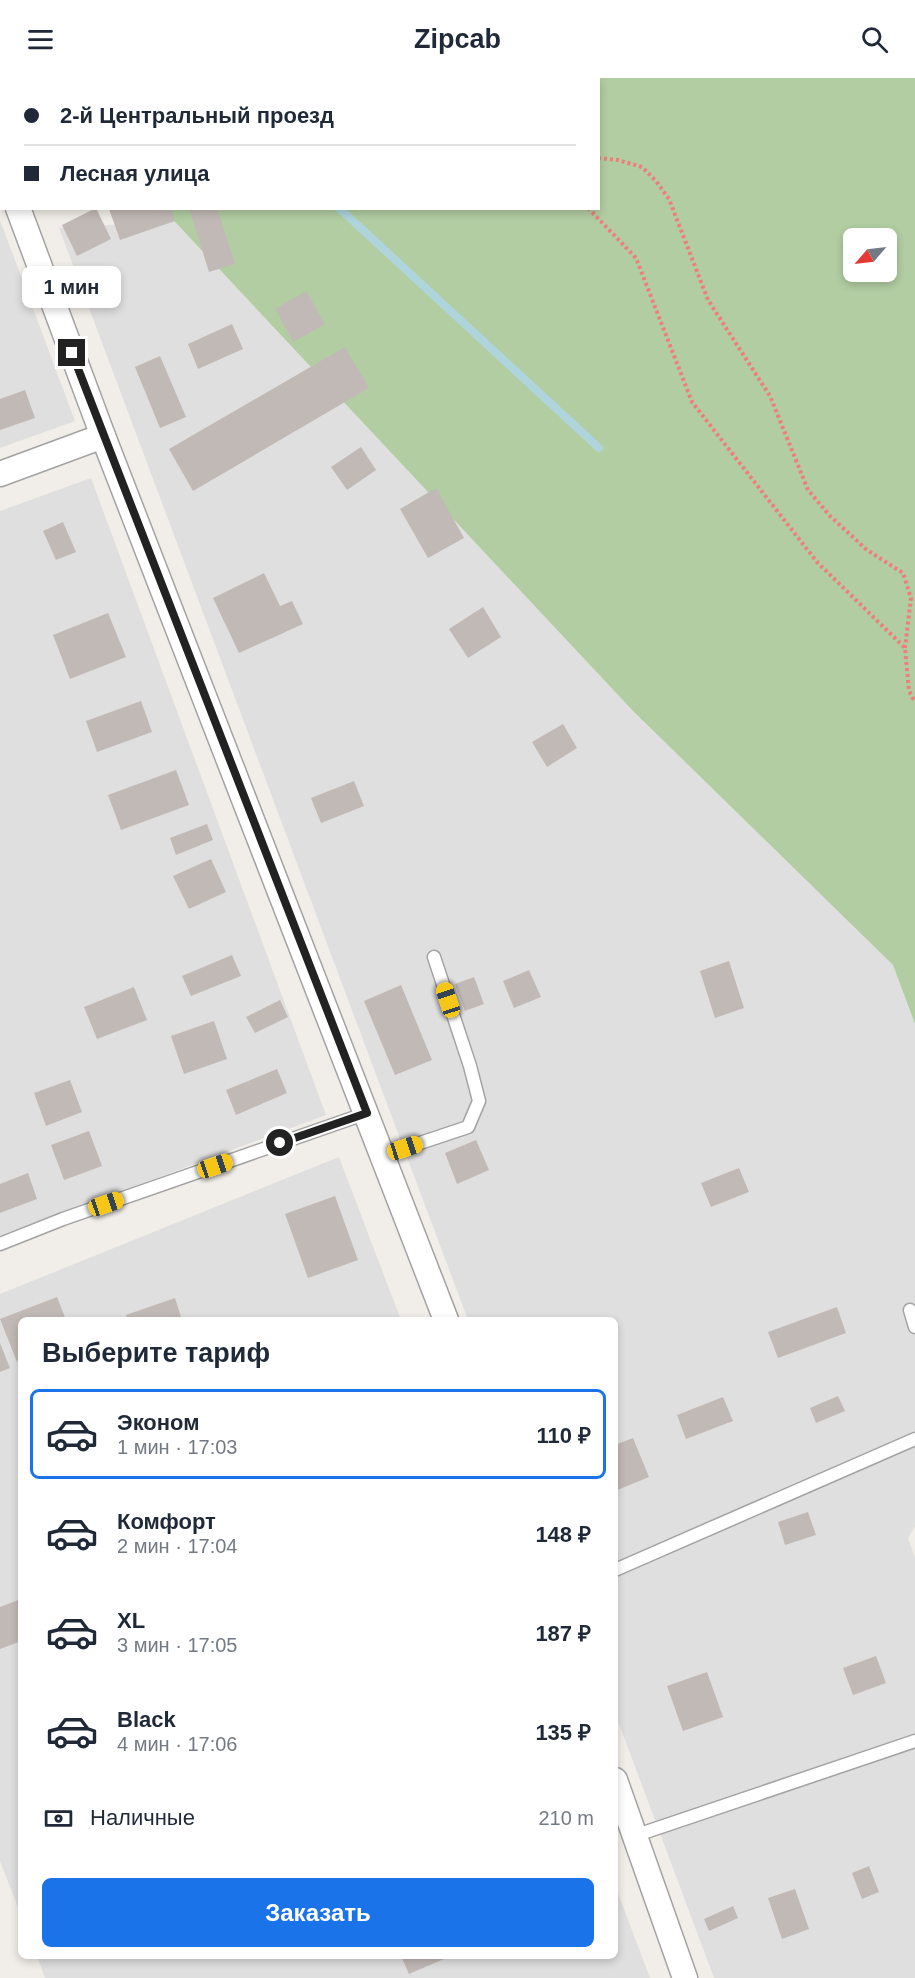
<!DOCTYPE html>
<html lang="ru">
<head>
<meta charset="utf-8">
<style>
	:root { --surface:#fff; --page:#f2f2f3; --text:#1f2937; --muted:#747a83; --line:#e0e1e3; --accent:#1a73e8 }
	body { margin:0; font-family:Arial,sans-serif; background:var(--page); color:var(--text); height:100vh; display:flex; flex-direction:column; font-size:22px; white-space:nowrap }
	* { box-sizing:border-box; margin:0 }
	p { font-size:20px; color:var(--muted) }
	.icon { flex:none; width:33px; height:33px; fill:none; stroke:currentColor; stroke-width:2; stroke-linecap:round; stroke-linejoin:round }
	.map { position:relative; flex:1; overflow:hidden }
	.panel { position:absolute; left:18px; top:1239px; width:600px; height:642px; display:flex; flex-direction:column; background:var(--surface); border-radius:9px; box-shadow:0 3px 9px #0003 }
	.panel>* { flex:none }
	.guide { position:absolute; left:0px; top:0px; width:600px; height:132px; box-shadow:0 3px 9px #0003; display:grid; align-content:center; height:132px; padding:0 24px; background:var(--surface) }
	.needle { width:39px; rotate:242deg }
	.fabs { position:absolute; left:843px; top:150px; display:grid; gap:12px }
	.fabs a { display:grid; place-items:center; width:54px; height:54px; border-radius:9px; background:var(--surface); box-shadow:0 3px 9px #0003; font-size:30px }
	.end { position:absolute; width:27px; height:27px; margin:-14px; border:8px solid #222; background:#fff; box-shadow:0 0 0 3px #fff }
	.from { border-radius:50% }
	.bubble { position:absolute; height:42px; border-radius:9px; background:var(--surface); box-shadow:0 3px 9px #0003; font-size:20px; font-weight:700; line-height:42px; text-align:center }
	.car { position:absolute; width:18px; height:36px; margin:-18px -9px; border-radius:8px; box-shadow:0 0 4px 2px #0007; background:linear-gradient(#f5c518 24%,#345 0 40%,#f5c518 0 76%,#345 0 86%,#f5c518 0) }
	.guide b { display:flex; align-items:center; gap:21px; height:57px; font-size:22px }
	.guide b+b { border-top:2px solid var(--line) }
	.guide i { width:15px; height:15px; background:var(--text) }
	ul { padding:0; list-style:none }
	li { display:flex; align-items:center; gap:18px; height:90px; margin:0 12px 9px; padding:0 12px; border:3px solid transparent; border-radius:9px }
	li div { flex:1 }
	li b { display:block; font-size:22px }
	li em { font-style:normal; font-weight:700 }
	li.selected { border-color:var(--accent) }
	li>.icon { width:54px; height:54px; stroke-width:1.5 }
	h2 { padding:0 24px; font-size:27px; line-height:72px }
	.pay { display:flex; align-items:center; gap:15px; height:66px; padding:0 24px; font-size:22px }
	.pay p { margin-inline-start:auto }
	.button { display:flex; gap:12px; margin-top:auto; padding:12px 24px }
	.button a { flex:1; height:69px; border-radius:9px; background:var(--accent); color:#fff; font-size:24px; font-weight:700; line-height:69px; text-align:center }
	header { display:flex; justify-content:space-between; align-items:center; height:78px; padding:0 24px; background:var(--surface); font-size:27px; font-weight:700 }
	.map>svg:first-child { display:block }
</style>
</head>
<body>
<header><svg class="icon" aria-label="menu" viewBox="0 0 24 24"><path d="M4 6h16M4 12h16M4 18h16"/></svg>Zipcab<svg class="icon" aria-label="search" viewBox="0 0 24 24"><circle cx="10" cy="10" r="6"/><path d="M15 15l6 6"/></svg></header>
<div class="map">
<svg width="915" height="1900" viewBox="0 0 915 1900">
	<rect width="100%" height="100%" fill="#f1eee9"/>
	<g fill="#e0dfdf">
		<polygon points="0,142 75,343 0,370"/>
		<polygon points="175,143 633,633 893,887 915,946 915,1448 908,1460 915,1479 915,1900 714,1900 615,1635 615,1242 468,1242 59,150"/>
		<polygon points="91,400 326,1037 0,1158 0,433"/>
		<polygon points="339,1079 401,1242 21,1242 21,1837 0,1783 0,1216"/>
		<polygon points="615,1807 650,1900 45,1900 37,1878 615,1878"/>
	</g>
	<path fill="#b2cda2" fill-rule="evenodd" d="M 41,0 L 915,0 L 915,946 L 893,887 L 633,633 L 163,131 L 598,130 L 598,2 ZM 854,160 L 886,160 L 886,194 L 854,194 Z"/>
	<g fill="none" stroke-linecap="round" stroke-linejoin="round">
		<g stroke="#aed5db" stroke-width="8">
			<polyline points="222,0 222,2"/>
			<polyline points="339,130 599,370"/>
		</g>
	</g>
	<g fill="#c1b9b6">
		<polygon points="96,130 111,161 77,178 62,147"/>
		<polygon points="112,130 171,130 175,143 120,162 109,131"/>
		<polygon points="189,130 217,130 235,186 209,194"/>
		<polygon points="306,213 325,246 293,264 275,231"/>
		<polygon points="232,246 243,271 198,291 188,266"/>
		<polygon points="345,269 369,310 193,413 169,371"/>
		<polygon points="160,278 186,339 160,350 135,289"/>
		<polygon points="25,312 35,340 0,352 0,321"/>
		<polygon points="361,369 376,392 347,412 331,389"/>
		<polygon points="436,410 464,460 428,480 400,431"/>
		<polygon points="63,444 76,474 56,482 43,453"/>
		<polygon points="264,495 280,528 292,523 303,546 239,575 213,520"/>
		<polygon points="483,529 501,559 468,580 449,551"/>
		<polygon points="108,535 126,579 70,601 53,557"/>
		<polygon points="141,623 152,654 97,674 86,643"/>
		<polygon points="563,646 577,670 547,689 532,664"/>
		<polygon points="176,692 189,727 121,752 108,717"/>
		<polygon points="354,703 364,728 321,745 311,720"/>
		<polygon points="207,746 213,762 176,777 170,760"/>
		<polygon points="211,781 226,814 189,831 173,798"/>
		<polygon points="232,877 241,898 191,918 182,898"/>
		<polygon points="729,883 744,930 715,940 700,893"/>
		<polygon points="529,892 541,919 514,930 503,903"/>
		<polygon points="474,899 484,926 465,933 455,906"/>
		<polygon points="401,907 432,982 395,997 364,923"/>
		<polygon points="134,909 147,942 97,961 84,929"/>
		<polygon points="280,922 288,939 255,955 246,939"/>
		<polygon points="214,943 227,981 184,996 171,958"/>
		<polygon points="277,991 287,1015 236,1037 226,1012"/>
		<polygon points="70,1002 82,1034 46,1048 34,1015"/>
		<polygon points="89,1053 102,1088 64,1102 51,1067"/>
		<polygon points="476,1062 489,1092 457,1106 445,1075"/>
		<polygon points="739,1090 749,1114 711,1129 701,1105"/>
		<polygon points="28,1095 37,1121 0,1135 0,1106"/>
		<polygon points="335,1118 358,1182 308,1200 285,1136"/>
		<polygon points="57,1219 66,1242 21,1242 21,1282 17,1284 0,1241"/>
		<polygon points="175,1220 182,1242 128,1242 126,1237"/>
		<polygon points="837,1229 846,1255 778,1280 768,1254"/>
		<polygon points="0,1265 10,1290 0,1294"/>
		<polygon points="838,1318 845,1333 816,1345 810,1330"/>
		<polygon points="723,1319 733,1343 686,1361 677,1337"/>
		<polygon points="633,1360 649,1399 615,1413 615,1367"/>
		<polygon points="808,1434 816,1457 785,1467 778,1444"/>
		<polygon points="21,1521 21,1563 0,1571 0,1529"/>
		<polygon points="876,1578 886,1605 853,1617 843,1590"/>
		<polygon points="707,1594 723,1639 683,1653 667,1608"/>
		<polygon points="869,1788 879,1814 862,1821 852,1795"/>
		<polygon points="795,1811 809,1851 782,1861 768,1820"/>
		<polygon points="733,1828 738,1840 709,1853 704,1841"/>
		<polygon points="401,1878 451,1878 409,1896"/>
	</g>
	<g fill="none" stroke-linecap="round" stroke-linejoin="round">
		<g stroke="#a3a3a3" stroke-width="15">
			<g id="lane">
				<polyline points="384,1077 468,1049 479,1023 470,988 434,879"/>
				<polyline points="0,1166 63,1141 367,1035"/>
				<polyline points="910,1232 915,1249"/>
				<polyline points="615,1492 915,1361"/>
				<polyline points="634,1758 915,1663"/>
			</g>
		</g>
		<g stroke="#a3a3a3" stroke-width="27">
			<g id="street">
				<polyline points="0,81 2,85"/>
				<polyline points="18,130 103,358 446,1242"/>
				<polyline points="0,396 103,358"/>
				<polyline points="615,1702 685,1900"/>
			</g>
		</g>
		<g stroke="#ef7d7c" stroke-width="4" stroke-dasharray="3 3" stroke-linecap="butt">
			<polyline points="491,0 491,2"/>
			<polyline points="598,80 618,82 642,89 656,103 669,121 708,222 770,318 808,412 830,438 867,472 903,495 911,520 905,570"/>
			<polyline points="588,130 636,180 692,324 817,484 905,570 909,613 915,624"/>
		</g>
		<use href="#lane" stroke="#fff" stroke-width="12"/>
		<use href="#street" stroke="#fff" stroke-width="24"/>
	</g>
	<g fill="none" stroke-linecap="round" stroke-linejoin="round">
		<polyline stroke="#222" stroke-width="8" points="72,275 367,1035 280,1065"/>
	</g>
</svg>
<div class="fabs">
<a><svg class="needle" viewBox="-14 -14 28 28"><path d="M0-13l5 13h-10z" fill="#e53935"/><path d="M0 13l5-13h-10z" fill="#747a83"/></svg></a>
</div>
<i class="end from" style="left:280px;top:1065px"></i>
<i class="end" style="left:72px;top:275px"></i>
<div class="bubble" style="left:22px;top:188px;width:99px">1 мин</div>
<i class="car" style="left:448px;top:922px;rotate:342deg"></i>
<i class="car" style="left:405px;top:1070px;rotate:72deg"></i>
<i class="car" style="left:215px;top:1088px;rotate:71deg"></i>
<i class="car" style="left:106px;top:1126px;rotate:71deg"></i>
<div class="guide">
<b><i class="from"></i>2-й Центральный проезд</b>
<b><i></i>Лесная улица</b>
</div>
<section class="panel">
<h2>Выберите тариф</h2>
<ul>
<li class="selected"><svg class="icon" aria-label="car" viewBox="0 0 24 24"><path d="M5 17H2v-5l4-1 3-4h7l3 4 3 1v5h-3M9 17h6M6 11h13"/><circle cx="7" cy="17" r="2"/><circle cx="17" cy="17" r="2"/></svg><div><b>Эконом</b><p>1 мин · 17:03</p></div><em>110 ₽</em></li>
<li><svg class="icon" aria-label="car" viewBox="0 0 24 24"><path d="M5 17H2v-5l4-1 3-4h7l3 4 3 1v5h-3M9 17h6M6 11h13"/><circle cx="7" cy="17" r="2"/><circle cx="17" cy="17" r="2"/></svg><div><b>Комфорт</b><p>2 мин · 17:04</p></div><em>148 ₽</em></li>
<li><svg class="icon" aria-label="car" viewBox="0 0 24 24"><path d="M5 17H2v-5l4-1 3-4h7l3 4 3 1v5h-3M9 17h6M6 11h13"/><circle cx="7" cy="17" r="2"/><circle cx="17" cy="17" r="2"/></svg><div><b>XL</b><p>3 мин · 17:05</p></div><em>187 ₽</em></li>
<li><svg class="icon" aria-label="car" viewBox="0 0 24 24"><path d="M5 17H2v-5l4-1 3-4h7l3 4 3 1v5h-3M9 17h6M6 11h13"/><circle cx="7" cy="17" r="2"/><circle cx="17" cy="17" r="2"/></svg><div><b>Black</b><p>4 мин · 17:06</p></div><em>135 ₽</em></li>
</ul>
<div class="pay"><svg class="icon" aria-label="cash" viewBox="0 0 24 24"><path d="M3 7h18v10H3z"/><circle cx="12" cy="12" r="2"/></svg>Наличные<p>210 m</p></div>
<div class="button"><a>Заказать</a></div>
</section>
</div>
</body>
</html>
